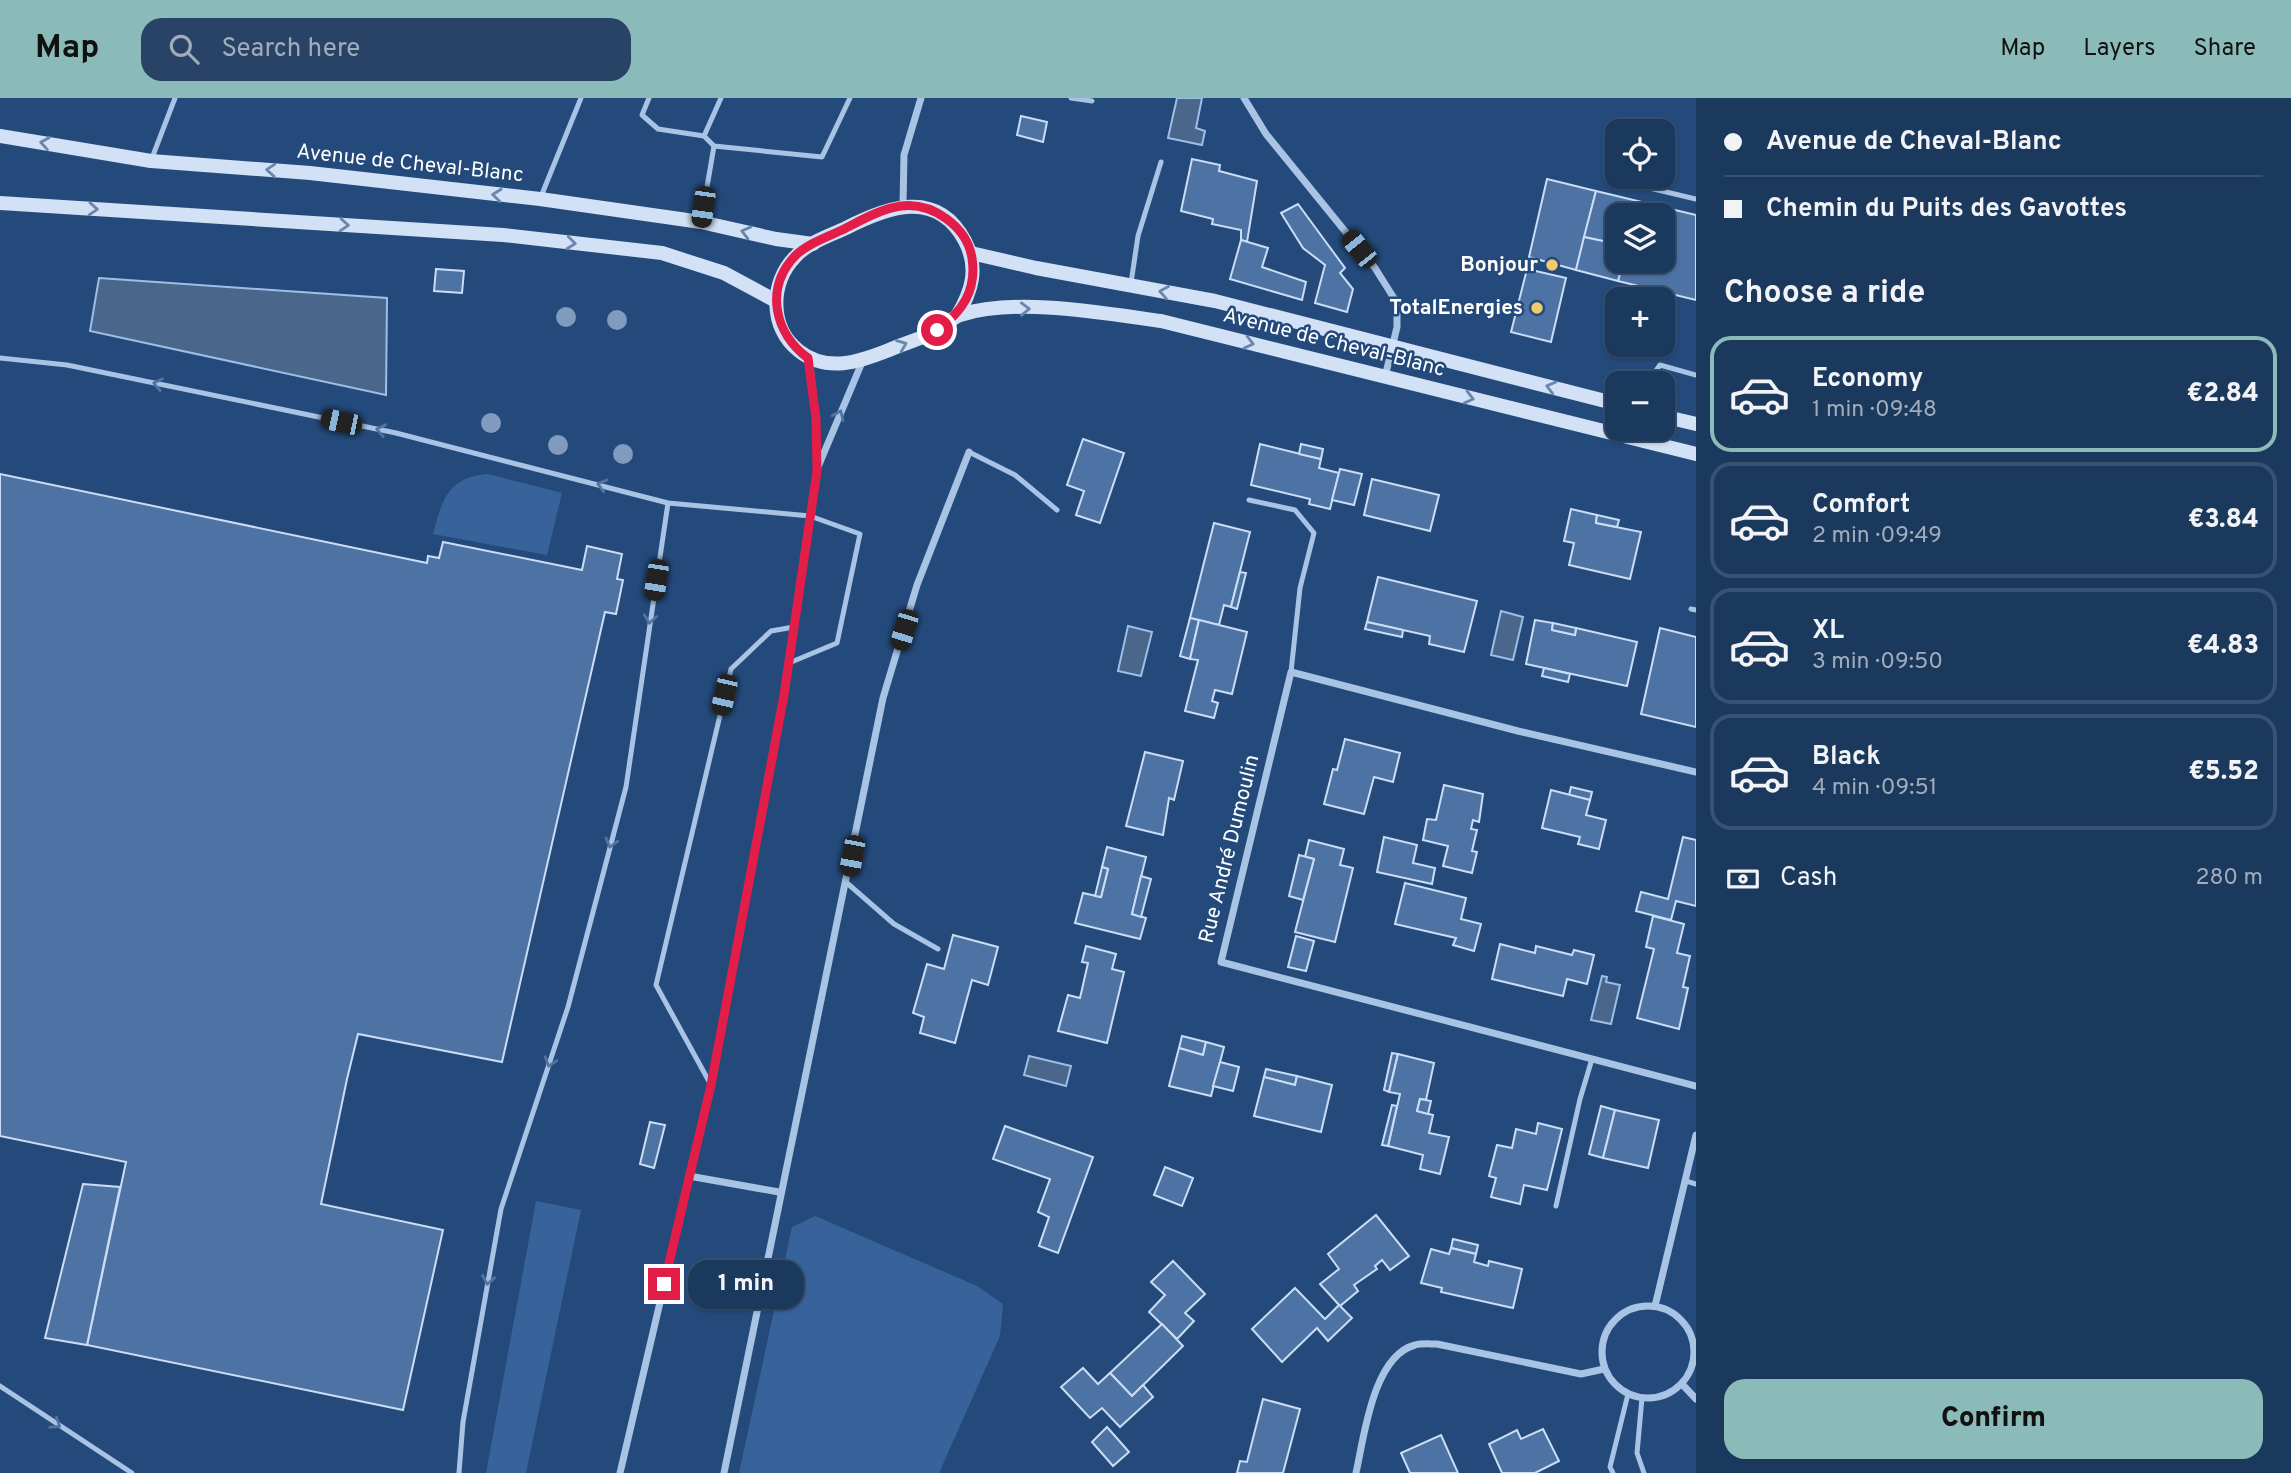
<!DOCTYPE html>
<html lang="en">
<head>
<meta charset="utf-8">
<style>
	:root { --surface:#1b385d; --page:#284366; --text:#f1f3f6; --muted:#a0acbc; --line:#395272; --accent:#8bbbb9 }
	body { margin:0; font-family:Overpass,sans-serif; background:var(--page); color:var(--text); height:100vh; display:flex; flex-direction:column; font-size:26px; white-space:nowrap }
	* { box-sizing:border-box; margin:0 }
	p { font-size:23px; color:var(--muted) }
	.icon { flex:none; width:38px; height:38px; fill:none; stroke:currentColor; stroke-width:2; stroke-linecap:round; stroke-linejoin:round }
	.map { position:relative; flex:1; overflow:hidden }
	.panel { display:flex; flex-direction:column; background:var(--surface); width:595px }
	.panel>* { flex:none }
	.hud { display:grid; align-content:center; height:154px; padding:0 28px; background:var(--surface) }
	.tools { position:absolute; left:1605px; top:21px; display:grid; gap:14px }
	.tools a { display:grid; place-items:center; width:70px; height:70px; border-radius:14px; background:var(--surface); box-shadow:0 2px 5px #0004,0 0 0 2px var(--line); font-size:35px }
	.end { position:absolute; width:32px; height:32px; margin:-16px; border:9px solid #e11d48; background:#fff; box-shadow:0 0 0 4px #fff }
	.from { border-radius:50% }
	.bubble { position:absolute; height:49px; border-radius:21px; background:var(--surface); box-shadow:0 2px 5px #0004,0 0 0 2px var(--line); font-size:23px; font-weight:800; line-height:49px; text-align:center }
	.car { position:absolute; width:21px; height:42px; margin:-21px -10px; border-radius:9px; box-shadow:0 0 5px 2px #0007; background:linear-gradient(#222 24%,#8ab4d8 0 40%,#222 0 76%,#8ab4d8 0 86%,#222 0) }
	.hud b { display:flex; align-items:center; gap:24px; height:66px; font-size:26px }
	.hud b+b { border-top:2px solid var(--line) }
	.hud i { width:18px; height:18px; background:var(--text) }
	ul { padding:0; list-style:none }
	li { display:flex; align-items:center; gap:21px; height:116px; margin:0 14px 10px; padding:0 14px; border:4px solid var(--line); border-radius:21px }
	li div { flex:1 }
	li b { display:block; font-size:26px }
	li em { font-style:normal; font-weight:800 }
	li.active { border-color:var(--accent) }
	li>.icon { width:63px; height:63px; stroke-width:1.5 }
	h2 { padding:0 28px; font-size:32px; line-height:84px }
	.pay { display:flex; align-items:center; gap:18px; height:77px; padding:0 28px; font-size:26px }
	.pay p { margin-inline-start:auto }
	.primary-button { display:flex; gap:14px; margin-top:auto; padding:14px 28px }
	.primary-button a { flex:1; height:80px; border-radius:21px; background:var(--accent); color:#111; font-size:28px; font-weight:800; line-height:80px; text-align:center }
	header { display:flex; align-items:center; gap:42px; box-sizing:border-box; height:98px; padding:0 35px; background:var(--accent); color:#111 }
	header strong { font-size:33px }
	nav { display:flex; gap:38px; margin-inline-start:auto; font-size:24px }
	.search { width:490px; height:63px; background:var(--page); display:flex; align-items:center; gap:18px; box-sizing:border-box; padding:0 24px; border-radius:21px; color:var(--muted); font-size:26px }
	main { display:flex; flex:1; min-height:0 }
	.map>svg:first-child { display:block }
</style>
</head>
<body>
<header>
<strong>Map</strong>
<div class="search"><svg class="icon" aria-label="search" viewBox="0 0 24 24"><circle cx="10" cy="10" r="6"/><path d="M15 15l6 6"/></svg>Search here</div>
<nav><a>Map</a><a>Layers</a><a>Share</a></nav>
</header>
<main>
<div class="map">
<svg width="1696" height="1375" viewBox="0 0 1696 1375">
	<rect width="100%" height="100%" fill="#244a7c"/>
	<g fill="#38639a">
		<path d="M 488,376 L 562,395 L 547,457 L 433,436 C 442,402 448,379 488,376 Z"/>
		<polygon points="536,1103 581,1112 526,1375 486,1375"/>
		<polygon points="815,1118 977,1188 1003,1206 1000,1238 939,1375 739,1375 792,1129"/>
	</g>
	<g fill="#4b668b" stroke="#9dbee6" stroke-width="2">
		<polygon points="1177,0 1202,0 1196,30 1205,33 1202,47 1168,40"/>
		<polygon points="99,180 387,200 386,297 90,233"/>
		<polygon points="1501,513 1523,519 1513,562 1491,557"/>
		<polygon points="1128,528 1152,534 1141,578 1118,573"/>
		<polygon points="1602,878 1607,879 1606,884 1620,887 1611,926 1591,922"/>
		<polygon points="1029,958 1071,968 1066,988 1024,977"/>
	</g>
	<g fill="#4d73a5" stroke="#cbddf4" stroke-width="2">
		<polygon points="1021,18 1047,24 1043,44 1017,37"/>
		<polygon points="1192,61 1220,67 1219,73 1257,83 1247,144 1241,142 1241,132 1212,126 1213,121 1181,113"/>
		<polygon points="1547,81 1596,93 1576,172 1529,159"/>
		<polygon points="1596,93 1696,117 1696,202 1618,183 1623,163 1662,163 1662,117 1617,117 1617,146 1584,139"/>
		<polygon points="1298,106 1345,170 1340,175 1353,191 1347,214 1315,205 1325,167 1303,150 1281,115"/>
		<polygon points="1584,139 1617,146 1617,163 1623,163 1618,183 1576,172"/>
		<polygon points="1241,142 1268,150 1262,169 1306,184 1302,202 1230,181"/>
		<polygon points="436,171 464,173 462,195 434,193"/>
		<polygon points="1527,171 1566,180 1551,244 1511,234"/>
		<polygon points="1083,341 1124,355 1100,425 1076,417 1084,393 1067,387"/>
		<polygon points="1260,346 1321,361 1319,370 1339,375 1330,411 1309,406 1310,401 1251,387"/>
		<polygon points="1301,346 1323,351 1321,361 1299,356"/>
		<polygon points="1340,371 1362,376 1354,407 1332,402"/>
		<polygon points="0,376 427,465 428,458 439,460 443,444 582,472 587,448 622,456 617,481 623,482 616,516 605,514 502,964 358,936 347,981 321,1106 443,1132 403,1312 87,1247 126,1064 0,1038"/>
		<polygon points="1372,381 1439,397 1430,433 1364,417"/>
		<polygon points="1571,411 1597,417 1596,425 1641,434 1630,481 1569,467 1574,445 1564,443"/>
		<polygon points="1597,417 1619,422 1617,429 1596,425"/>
		<polygon points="1214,425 1250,434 1231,509 1224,507 1219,527 1190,520"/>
		<polygon points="1240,474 1246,475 1237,511 1231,509"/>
		<polygon points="1378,479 1477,503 1464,554 1429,546 1430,538 1367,524"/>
		<polygon points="1190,520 1199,522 1190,561 1180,558"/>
		<polygon points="1199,522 1247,534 1232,596 1215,592 1212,603 1218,605 1214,620 1185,613 1198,562 1190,561"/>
		<polygon points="1535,522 1553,525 1552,532 1575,537 1576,530 1637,544 1627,588 1526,566"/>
		<polygon points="1367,524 1403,532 1402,539 1365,531"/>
		<polygon points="1553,525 1576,530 1575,537 1552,532"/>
		<polygon points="1660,530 1696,539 1696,629 1641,616"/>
		<polygon points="1544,570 1570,576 1568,584 1542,578"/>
		<polygon points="1345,641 1400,655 1393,684 1374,679 1364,716 1324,706 1333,671 1337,672"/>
		<polygon points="1145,654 1183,663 1174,702 1169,700 1163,737 1126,728"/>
		<polygon points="1444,687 1483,696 1479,724 1473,722 1471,731 1477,732 1472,753 1477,754 1472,775 1443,768 1448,748 1423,742 1427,721 1436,722"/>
		<polygon points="1571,689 1592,694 1590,702 1569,697"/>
		<polygon points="1551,692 1590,702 1586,717 1606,722 1599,751 1578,746 1580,739 1542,730"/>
		<polygon points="1384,739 1417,747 1413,765 1435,770 1432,786 1377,774"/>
		<polygon points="1683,739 1696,742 1696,808 1676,803 1671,822 1636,813 1641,794 1668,801"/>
		<polygon points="1309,742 1344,751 1340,767 1353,770 1335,844 1295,834 1314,761 1305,759"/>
		<polygon points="1107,749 1146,759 1132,816 1146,820 1140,841 1075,825 1083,795 1101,799 1108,771 1102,769"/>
		<polygon points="1299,757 1314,761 1303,802 1289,798"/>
		<polygon points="1102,769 1108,771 1101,799 1095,798"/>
		<polygon points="1141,778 1151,781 1141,819 1132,816"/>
		<polygon points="1405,785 1466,800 1461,821 1481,826 1474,853 1453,847 1456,840 1395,826"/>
		<polygon points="1653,818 1684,826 1677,855 1690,858 1683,889 1688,890 1679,931 1637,920 1654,851 1646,849"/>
		<polygon points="953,837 998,849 988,887 972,882 955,945 920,935 924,919 913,915 927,866 944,871"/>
		<polygon points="1296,838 1314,843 1306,873 1288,869"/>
		<polygon points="1500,846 1535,855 1536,848 1572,857 1574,852 1594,857 1587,886 1567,881 1563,898 1492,881"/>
		<polygon points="1086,848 1116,856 1112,871 1124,874 1107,945 1058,933 1068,897 1080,900 1088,865 1082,864"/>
		<polygon points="1182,938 1206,944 1203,957 1179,950"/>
		<polygon points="1206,944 1224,949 1211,998 1169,988 1179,950 1203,957"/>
		<polygon points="1392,955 1398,956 1389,994 1384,992"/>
		<polygon points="1398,956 1434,965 1426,1002 1420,1001 1417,1013 1433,1017 1429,1035 1449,1039 1440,1076 1420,1071 1423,1057 1388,1048 1400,996 1389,994"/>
		<polygon points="1220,964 1239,969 1233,993 1213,988"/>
		<polygon points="1266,971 1297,978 1295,987 1264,979"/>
		<polygon points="1297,978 1332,987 1321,1034 1254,1018 1264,979 1295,987"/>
		<polygon points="1420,1001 1431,1003 1428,1016 1417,1013"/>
		<polygon points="1392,1007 1397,1008 1388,1048 1382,1047"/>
		<polygon points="1601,1008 1615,1012 1603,1060 1589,1056"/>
		<polygon points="1615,1012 1659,1022 1648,1070 1603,1060"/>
		<polygon points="650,1024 665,1027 654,1070 640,1066"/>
		<polygon points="1538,1025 1562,1031 1547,1092 1524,1087 1520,1106 1491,1099 1496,1080 1489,1078 1497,1047 1512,1050 1516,1031 1536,1036"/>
		<polygon points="1005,1028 1093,1059 1058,1155 1039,1148 1049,1119 1038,1114 1050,1081 993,1061"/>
		<polygon points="1165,1069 1193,1080 1182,1108 1154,1097"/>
		<polygon points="83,1086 120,1089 87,1247 45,1240"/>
		<polygon points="1376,1117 1409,1158 1390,1172 1382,1162 1375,1168 1377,1171 1354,1187 1358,1193 1340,1208 1320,1186 1339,1171 1328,1156"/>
		<polygon points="1453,1141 1478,1147 1476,1156 1451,1150"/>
		<polygon points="1451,1150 1476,1156 1474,1164 1488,1168 1489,1163 1522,1171 1513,1210 1441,1194 1442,1190 1421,1185 1431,1151 1449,1156"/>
		<polygon points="1173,1163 1205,1196 1185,1215 1194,1223 1177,1241 1149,1214 1165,1197 1151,1184"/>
		<polygon points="1295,1190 1325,1221 1339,1207 1352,1220 1328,1243 1317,1230 1282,1264 1252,1231"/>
		<polygon points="1162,1226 1183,1248 1132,1298 1110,1275"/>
		<polygon points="1083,1270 1098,1286 1110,1275 1132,1298 1143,1287 1153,1299 1120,1329 1102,1310 1090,1320 1061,1289"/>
		<polygon points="1263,1301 1300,1311 1283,1375 1237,1375 1240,1363 1247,1364"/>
		<polygon points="1107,1329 1129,1354 1113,1368 1092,1344"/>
		<polygon points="1543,1331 1559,1363 1535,1375 1502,1375 1489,1346 1517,1332 1521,1341"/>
		<polygon points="1441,1337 1458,1375 1410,1375 1401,1355"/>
	</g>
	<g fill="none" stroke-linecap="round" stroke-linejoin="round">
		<g stroke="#a9c3e5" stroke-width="5">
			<polyline points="649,0 642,17 658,31 704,38"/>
			<polyline points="721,0 704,38 714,48 822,59 850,0"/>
			<polyline points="1071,0 1092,3"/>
			<polyline points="152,60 175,0"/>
			<polyline points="1641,88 1696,101"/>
			<polyline points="540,101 581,0"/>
			<polyline points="701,124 714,48"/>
			<polyline points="1131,185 1138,138 1161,64"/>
			<polyline points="0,260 67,267 396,335 668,405 810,418 860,436 837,545 789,565"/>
			<polyline points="1647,285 1660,267 1696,277"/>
			<polyline points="969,354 1015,377 1057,412"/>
			<polyline points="1249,402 1295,412 1314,435 1300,490 1291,574"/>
			<polyline points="1691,511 1696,512"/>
			<polyline points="847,785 894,826 938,851"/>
			<polyline points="711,987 656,887 731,571 771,533 794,529"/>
			<polyline points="1686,1083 1696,1086"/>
			<polyline points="1556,1108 1580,1001 1592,961"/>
			<polyline points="0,1288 132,1375"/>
			<polyline points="1642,1300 1637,1355 1644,1375"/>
			<polyline points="459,1375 463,1324 501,1111 568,909 626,689 668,405"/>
			<polyline points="1613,1375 1610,1369 1628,1296"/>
		</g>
		<g stroke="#a9c3e5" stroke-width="7">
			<polyline points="1244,0 1266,36 1375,170 1397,205 1397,229 1385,279"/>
			<polyline points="903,107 904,57 921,0"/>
			<polyline points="818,369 863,262"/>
			<polyline points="1696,674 1518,633 1291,574 1221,864 1696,988"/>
			<polyline points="689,1078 779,1094"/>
			<circle cx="1648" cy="1254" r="46"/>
			<polyline points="1655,1208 1696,1037"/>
			<polyline points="1682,1286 1696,1301"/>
			<polyline points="620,1375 711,987 784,597 817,373 816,321 809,260"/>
			<polyline points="724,1375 883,600 917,487 969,354"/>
			<path d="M 1356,1375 C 1364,1339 1373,1258 1415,1247 C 1422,1245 1430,1246 1437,1246 L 1581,1276 L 1604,1271"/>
		</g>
		<g stroke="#d2e1f5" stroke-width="14">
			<polyline points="0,38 151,63 310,75 540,101 701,124 776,141 813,146"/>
			<polyline points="0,105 503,137 662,155 724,175 776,203"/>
			<polyline points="971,155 1036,170 1215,203 1617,306"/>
			<path d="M 957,218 C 972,193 979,170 965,143 C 937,90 887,109 846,130 C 829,138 807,145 795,159 C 770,184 769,230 799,253 C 827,275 859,264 889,252 C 905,245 924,240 938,232 C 946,227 952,220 960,217 C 1015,199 1103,215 1161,223 L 1696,356"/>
			<polyline points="1662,318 1696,326"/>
		</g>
	</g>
	<g fill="#809bbe">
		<circle cx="566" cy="219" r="10"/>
		<circle cx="617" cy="222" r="10"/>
		<circle cx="491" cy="325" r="10"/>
		<circle cx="558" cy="347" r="10"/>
		<circle cx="623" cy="356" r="10"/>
	</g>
	<defs><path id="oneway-chevron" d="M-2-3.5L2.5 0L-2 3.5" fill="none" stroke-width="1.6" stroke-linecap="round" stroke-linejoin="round" transform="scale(1.75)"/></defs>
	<g stroke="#6a86ac">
		<use href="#oneway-chevron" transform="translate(45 45) rotate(-171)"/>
		<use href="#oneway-chevron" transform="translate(271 72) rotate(-176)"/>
		<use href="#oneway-chevron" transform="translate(497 97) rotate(-174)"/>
		<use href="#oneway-chevron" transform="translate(93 111) rotate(4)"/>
		<use href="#oneway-chevron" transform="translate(344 127) rotate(4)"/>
		<use href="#oneway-chevron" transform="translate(746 134) rotate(-166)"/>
		<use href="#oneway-chevron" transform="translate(571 145) rotate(6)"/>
		<use href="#oneway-chevron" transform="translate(1164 194) rotate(-170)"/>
		<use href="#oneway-chevron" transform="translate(1025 211) rotate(-1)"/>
		<use href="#oneway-chevron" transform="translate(1249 245) rotate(14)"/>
		<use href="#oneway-chevron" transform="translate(902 247) rotate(-22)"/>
		<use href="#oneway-chevron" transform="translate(1551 289) rotate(-165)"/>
		<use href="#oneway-chevron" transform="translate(1469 300) rotate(14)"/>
	</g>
	<g stroke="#5374a1">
		<use href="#oneway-chevron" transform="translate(158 286) rotate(-168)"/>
		<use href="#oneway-chevron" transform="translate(839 317) rotate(-66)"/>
		<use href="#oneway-chevron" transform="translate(381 332) rotate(-168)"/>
		<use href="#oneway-chevron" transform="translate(602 387) rotate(-165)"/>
		<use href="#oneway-chevron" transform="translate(650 521) rotate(98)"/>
		<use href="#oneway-chevron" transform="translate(611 745) rotate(105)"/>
		<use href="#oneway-chevron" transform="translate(550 964) rotate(108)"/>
		<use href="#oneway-chevron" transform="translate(488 1182) rotate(100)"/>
		<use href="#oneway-chevron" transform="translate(56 1326) rotate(33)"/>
	</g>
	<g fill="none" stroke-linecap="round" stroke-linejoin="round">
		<path stroke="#e11d48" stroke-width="9" d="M 664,1186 L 711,987 L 784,597 L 817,373 L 816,321 L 808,260 C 775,236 764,191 795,158 C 807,146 827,139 842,132 C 860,123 880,111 901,108 C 933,104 967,129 972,160 C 977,193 962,214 937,232"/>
	</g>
	<g fill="#efcb6d" stroke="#244a7c" stroke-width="2.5">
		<circle cx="1552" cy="167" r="7"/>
		<circle cx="1537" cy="210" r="7"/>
	</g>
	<g text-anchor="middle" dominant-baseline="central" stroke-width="5" stroke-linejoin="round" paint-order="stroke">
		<g font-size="21" fill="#fff" stroke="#244a7c">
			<text transform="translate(410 66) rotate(6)">Avenue de Cheval-Blanc</text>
			<text transform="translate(1334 245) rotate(14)">Avenue de Cheval-Blanc</text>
			<text transform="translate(1230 751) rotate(-76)">Rue André Dumoulin</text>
		</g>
		<g font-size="21" font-weight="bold" fill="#fff" stroke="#244a7c" text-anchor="end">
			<text x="1538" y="167">Bonjour</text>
			<text x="1523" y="210">TotalEnergies</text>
		</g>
	</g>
</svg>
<div class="tools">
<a><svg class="icon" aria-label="locate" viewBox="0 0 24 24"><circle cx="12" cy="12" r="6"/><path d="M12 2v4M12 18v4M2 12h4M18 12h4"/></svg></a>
<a><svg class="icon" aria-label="layers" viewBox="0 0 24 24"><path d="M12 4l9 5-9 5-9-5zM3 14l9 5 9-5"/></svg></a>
<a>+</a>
<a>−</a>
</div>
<i class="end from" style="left:937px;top:232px"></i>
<i class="end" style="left:664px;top:1186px"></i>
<div class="bubble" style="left:688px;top:1162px;width:116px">1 min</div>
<i class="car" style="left:703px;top:109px;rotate:188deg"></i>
<i class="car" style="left:1359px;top:151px;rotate:321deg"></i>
<i class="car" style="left:341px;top:324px;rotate:282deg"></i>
<i class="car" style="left:656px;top:482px;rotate:189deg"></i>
<i class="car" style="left:904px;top:532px;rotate:197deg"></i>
<i class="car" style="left:724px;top:597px;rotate:193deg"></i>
<i class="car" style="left:852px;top:758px;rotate:191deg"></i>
</div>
<section class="panel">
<div class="hud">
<b><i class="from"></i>Avenue de Cheval-Blanc</b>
<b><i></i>Chemin du Puits des Gavottes</b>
</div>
<h2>Choose a ride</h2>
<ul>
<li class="active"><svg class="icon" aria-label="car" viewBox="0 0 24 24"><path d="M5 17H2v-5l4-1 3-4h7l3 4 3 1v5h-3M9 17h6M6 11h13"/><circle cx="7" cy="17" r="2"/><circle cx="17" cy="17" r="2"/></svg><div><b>Economy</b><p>1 min · 09:48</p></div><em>€2.84</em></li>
<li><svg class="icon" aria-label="car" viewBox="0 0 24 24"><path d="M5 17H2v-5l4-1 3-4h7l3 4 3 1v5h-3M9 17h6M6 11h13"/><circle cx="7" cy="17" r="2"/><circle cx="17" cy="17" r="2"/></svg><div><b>Comfort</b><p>2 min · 09:49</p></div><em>€3.84</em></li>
<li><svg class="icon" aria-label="car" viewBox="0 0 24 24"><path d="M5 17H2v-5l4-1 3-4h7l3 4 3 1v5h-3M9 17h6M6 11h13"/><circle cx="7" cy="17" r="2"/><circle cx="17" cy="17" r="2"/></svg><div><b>XL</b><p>3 min · 09:50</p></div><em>€4.83</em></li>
<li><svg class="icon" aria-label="car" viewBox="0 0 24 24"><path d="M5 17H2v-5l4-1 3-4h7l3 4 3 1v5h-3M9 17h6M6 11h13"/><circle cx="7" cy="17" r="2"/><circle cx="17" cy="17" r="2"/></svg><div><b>Black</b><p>4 min · 09:51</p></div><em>€5.52</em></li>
</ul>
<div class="pay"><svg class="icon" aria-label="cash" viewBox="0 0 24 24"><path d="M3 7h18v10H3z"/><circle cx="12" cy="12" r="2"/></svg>Cash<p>280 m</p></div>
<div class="primary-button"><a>Confirm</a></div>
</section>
</main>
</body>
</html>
